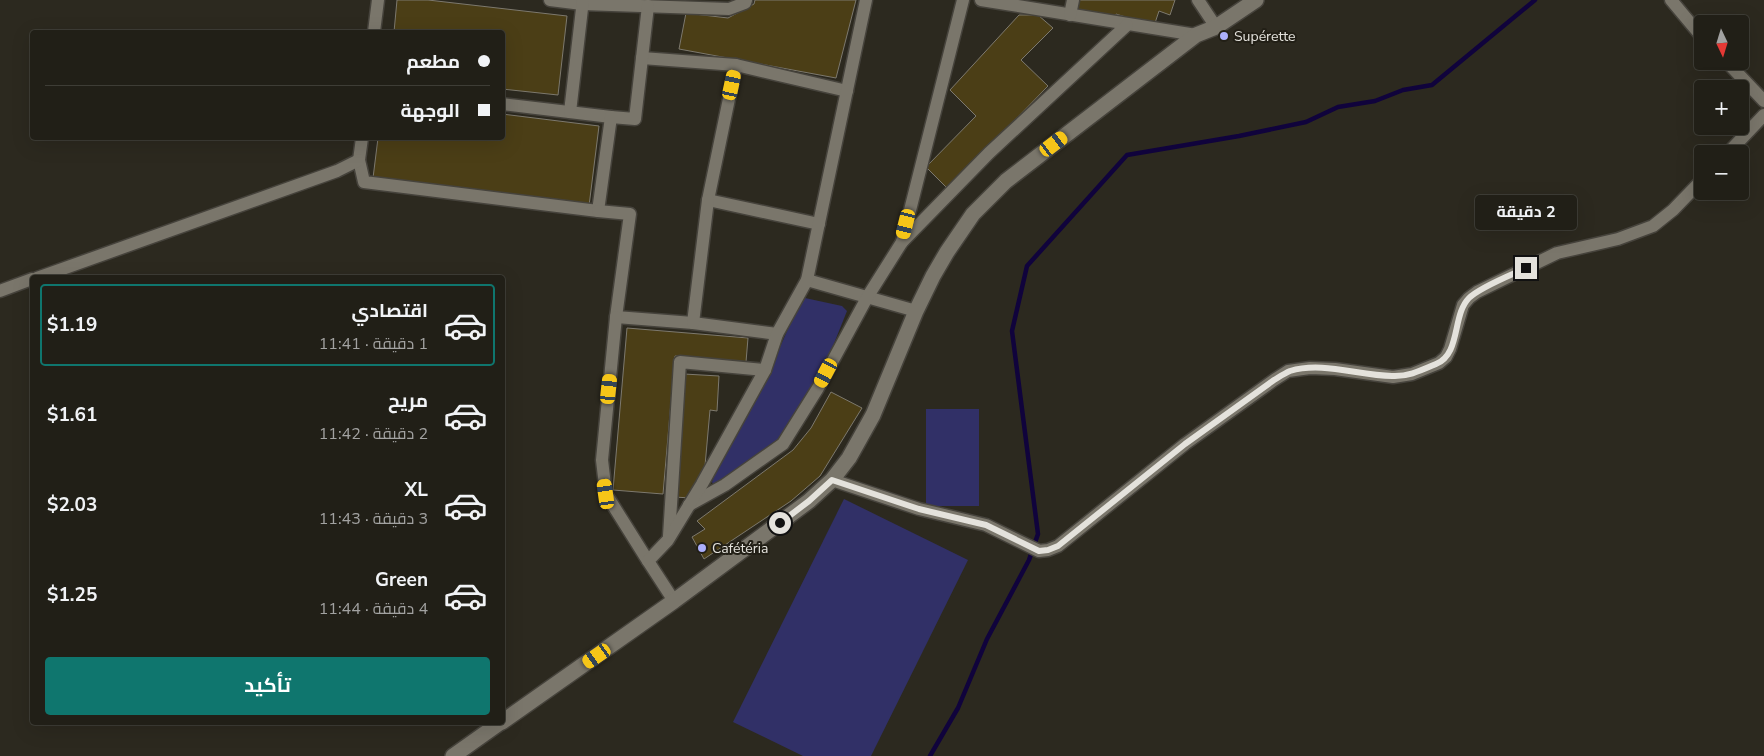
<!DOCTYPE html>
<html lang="ar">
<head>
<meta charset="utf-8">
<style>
	:root { --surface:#211f17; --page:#2d2c24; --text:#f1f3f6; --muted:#a2a2a1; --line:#3e3d36; --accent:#0f766e }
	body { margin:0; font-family:"Nunito Sans",Cairo,sans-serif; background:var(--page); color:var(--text); direction:rtl; height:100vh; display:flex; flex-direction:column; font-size:19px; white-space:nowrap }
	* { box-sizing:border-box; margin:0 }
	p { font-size:16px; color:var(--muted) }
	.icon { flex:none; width:28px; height:28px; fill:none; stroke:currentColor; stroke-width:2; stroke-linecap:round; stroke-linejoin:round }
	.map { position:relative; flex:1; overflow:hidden; direction:ltr }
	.details { position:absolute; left:30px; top:275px; width:475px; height:450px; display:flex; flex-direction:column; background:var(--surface); border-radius:5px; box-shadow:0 5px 20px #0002,0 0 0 1px var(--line); direction:rtl }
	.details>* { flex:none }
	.guide { position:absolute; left:30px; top:30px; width:475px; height:110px; border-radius:5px; box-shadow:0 5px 20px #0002,0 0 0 1px var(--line); direction:rtl; display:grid; align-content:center; height:110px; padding:0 15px; background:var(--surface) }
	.needle { width:32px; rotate:176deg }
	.controls { position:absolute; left:1694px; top:15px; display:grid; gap:10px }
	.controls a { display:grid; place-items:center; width:55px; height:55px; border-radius:5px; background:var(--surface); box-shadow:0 5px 20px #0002,0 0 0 1px var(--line); font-size:25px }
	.end { position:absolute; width:22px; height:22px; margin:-11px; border:6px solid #e4e2dc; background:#111; box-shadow:0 0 0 2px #111 }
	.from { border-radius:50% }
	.bubble { position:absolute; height:35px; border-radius:5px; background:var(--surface); box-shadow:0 5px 20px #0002,0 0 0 1px var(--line); font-size:16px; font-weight:700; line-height:35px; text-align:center; direction:rtl }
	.car { position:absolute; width:15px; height:30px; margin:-15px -8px; border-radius:6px; box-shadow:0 0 4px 1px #0007; background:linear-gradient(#f5c518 24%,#345 0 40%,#f5c518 0 76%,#345 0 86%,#f5c518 0) }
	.guide b { display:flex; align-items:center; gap:18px; height:48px; font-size:19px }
	.guide b+b { border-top:1px solid var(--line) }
	.guide i { width:12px; height:12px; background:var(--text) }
	ul { padding:9px 0 0; list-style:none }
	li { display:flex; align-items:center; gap:15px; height:82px; margin:0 10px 8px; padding:0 5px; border:2px solid transparent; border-radius:5px }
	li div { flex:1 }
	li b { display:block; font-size:19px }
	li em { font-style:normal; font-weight:700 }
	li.active { border-color:var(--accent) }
	li>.icon { width:45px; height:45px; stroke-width:1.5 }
	.action { display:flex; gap:10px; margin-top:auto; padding:10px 15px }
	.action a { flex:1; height:58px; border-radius:5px; background:var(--accent); color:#fff; font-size:20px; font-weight:700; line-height:58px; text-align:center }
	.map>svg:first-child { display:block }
</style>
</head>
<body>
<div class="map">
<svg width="1764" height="756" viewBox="0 0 1764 756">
	<rect width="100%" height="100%" fill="#2c291f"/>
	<g fill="#313067">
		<polygon points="805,298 842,306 847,311 829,356 782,440 717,485 713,484 712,482 714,476 764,383 800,302"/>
		<rect x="926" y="409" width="53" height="97"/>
		<polygon points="844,499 968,560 871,756 803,756 733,722"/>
	</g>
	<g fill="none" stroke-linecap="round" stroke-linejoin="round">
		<polyline stroke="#10033c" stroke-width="4.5" points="930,756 958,708 987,639 1029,560 1038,534 1012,331 1027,266 1127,155 1239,136 1306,122 1338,107 1375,101 1403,90 1432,85 1535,0"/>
	</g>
	<g fill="#4b3e16" stroke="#7d796e">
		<polygon points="397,0 428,0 567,16 558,95 502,89 502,32 394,32"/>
		<polygon points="755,0 856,0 836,78 679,49 686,13 728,18 754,4"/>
		<polygon points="1076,0 1175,0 1170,15 1159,11 1154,26 1116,14 1114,21 1074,8"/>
		<polygon points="1019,15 1038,15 1053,28 1021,60 1048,86 948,189 926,167 976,116 950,90"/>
		<polygon points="502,114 599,126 589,206 373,178 378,138 502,138"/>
		<polygon points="627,328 748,338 746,362 675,356 663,494 613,490"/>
		<polygon points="684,374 719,376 717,411 710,410 704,477 691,498 674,497"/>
		<polygon points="831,392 862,408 820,476 791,501 704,559 692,537 705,529 697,521 793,450 811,428"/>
	</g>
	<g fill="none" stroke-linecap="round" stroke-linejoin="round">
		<g stroke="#46433c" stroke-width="15">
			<g id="minor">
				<polyline points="550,0 582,4 729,9 745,3 746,0"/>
				<polyline points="981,0 1196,35"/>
				<polyline points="1198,0 1216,27"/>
				<polyline points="1671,0 1702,37"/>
				<polyline points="1070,15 1073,0"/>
				<polyline points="374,32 378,0"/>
				<polyline points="642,58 736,65 847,91"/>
				<polyline points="1726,61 1764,101"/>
				<polyline points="736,65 708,200 819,224"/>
				<polyline points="502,104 611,117"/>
				<polyline points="570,112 583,0"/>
				<polyline points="362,138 359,160 364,182 598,211 611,117 635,119 648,6"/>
				<polyline points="1727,154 1764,115"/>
				<polyline points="598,211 630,214 616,317 693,323 777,334"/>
				<polyline points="902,242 963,0"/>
				<polyline points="37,278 337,171 359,160"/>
				<polyline points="807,280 916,311"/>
				<polyline points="0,291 32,279"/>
				<polyline points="616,317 602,460 606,494 648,561"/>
				<polyline points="693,323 708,200"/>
				<polyline points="832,480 919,509 986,525 1039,551 1048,550 1058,546 1185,444 1274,380 1288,371 1310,368 1335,369 1393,377 1412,374 1439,363 1446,357 1450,349 1463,305 1469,298 1477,292 1557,253 1618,239 1653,226 1673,210 1702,180"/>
				<polyline points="689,505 725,485 783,444 818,388 868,296 902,242 989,153 1127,25"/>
				<polyline points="669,536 680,362 765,370"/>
				<polyline points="674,601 648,561 668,540 702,484 765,370 777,334 807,280 866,0"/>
			</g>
		</g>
		<g stroke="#46433c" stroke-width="18">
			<g id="tertiary">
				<polyline points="502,722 674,601 809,501 832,480 849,458 873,415 916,311 933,276 947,252 973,214 1006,181 1196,35 1216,27 1256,0"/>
				<polyline points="453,756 501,722"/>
			</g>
		</g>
		<use href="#minor" stroke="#7a766b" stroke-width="12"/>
		<use href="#tertiary" stroke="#7a766b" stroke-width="15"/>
	</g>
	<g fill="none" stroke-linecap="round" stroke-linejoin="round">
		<path stroke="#e4e2dc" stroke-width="6" d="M 780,523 L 809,501 L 832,480 L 919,509 L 986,525 L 1039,551 L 1048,550 L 1058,546 L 1185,444 L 1274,380 C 1279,377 1285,373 1290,371 C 1323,361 1359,376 1392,376 C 1408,377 1422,370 1436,364 C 1461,354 1452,315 1469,298 C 1480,287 1511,275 1526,268"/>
	</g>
	<g fill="#acaffb" stroke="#221f16" stroke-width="2">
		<circle cx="1224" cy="36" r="5"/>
		<circle cx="702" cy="548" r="5"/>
	</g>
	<g text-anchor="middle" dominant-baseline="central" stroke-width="4" stroke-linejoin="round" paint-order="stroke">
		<g font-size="14" fill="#e4e2dc" stroke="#221f16" text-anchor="start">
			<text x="1234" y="36">Supérette</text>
			<text x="712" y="548">Cafétéria</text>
		</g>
	</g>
</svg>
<div class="controls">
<a><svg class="needle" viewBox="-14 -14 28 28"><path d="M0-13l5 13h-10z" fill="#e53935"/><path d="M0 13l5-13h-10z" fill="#a2a2a1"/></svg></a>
<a>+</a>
<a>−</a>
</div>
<i class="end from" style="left:780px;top:523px"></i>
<i class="end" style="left:1526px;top:268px"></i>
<div class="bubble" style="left:1475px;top:195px;width:102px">2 دقيقة</div>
<i class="car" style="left:732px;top:85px;rotate:12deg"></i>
<i class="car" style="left:1054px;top:144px;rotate:53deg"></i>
<i class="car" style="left:906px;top:224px;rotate:194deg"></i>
<i class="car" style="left:826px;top:373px;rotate:208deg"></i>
<i class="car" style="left:609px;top:389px;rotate:6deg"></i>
<i class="car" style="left:606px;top:494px;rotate:352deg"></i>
<i class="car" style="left:597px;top:656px;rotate:235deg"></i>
<div class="guide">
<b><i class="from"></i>مطعم</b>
<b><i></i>الوجهة</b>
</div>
<section class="details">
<ul>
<li class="active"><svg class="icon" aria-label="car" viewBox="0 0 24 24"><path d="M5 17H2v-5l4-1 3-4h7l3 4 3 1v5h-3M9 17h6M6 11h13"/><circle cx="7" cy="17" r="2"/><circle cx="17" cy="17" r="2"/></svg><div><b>اقتصادي</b><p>1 دقيقة · 11:41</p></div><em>$1.19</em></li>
<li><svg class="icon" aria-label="car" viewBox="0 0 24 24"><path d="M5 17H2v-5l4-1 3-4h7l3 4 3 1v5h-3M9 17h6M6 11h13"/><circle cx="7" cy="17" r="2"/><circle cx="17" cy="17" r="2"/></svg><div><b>مريح</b><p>2 دقيقة · 11:42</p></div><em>$1.61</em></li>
<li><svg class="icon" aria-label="car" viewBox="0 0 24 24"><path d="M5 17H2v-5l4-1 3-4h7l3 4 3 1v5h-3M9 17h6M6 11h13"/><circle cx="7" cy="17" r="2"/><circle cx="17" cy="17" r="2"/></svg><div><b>XL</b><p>3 دقيقة · 11:43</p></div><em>$2.03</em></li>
<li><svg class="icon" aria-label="car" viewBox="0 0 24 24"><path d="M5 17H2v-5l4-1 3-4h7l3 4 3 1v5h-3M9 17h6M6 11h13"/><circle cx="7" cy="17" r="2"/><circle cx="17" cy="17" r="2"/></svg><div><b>Green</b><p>4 دقيقة · 11:44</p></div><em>$1.25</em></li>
</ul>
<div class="action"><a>تأكيد</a></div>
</section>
</div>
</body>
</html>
